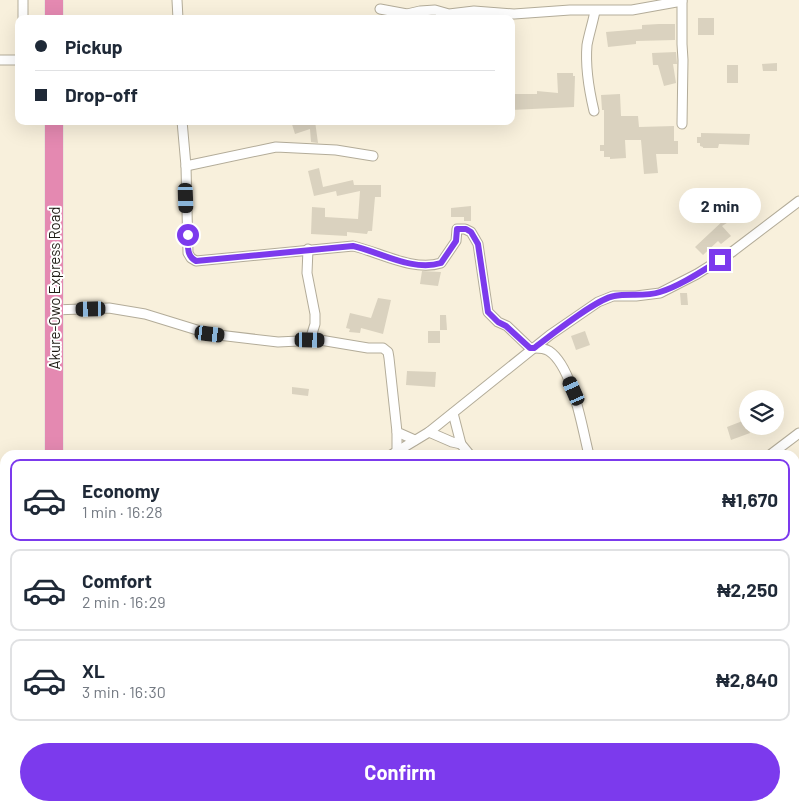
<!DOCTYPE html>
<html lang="en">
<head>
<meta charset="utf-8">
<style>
	:root { --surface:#fff; --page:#f6f6f7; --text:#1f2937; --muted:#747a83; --line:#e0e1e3; --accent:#7c3aed }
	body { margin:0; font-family:Barlow,sans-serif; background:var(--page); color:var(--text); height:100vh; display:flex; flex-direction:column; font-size:19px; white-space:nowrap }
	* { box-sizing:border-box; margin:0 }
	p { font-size:16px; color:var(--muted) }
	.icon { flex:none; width:28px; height:28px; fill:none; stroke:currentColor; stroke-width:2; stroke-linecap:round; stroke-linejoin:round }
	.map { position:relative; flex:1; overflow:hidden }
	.sheet { position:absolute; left:0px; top:450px; width:800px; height:361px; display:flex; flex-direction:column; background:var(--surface); border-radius:15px 15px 0 0; box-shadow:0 5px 20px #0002 }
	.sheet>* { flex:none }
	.guide { position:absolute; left:15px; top:15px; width:500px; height:110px; border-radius:10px; box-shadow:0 5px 20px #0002; display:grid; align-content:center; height:110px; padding:0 20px; background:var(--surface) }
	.buttons { position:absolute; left:739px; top:390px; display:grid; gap:10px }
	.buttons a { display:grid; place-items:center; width:45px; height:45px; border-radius:50%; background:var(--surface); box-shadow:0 5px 20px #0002; font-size:25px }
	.end { position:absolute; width:22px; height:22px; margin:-11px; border:6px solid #7c3aed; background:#fff; box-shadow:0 0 0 2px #fff }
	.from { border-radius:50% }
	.bubble { position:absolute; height:35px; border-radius:18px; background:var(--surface); box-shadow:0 5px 20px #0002; font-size:16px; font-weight:700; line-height:35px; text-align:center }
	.car { position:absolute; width:15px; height:30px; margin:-15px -8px; border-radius:6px; box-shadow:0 0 4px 1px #0007; background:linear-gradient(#222 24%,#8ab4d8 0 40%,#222 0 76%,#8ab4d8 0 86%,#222 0) }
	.guide b { display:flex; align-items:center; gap:18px; height:48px; font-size:19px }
	.guide b+b { border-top:1px solid var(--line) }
	.guide i { width:12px; height:12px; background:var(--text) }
	ul { padding:9px 0 0; list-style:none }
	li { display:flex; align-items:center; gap:15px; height:82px; margin:0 10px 8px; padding:0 10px; border:2px solid var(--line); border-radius:10px }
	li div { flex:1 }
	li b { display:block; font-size:19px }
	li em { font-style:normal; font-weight:700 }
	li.current { border-color:var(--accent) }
	li>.icon { width:45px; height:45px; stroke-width:1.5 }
	.cta { display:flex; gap:10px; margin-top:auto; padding:10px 20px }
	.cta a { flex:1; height:58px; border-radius:30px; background:var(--accent); color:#fff; font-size:20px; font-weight:700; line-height:58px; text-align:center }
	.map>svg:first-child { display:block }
</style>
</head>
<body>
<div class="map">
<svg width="799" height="811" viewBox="0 0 799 811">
	<rect width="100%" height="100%" fill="#f8f0dc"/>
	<g fill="#dad2bf">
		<rect x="698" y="18" width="16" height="17"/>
		<polygon points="659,24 675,24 675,40 636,41 636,44 608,47 606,32 642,29 642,25"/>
		<polygon points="676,52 677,64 673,64 676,83 664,86 658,65 653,65 652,53"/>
		<polygon points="777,63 777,71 763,71 762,64"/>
		<rect x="727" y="65" width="11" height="18"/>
		<polygon points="557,73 573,73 573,76 575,76 574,107 511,110 511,94 537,94 537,91 558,93"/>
		<polygon points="620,94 621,116 638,116 639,127 674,126 674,141 678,141 678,154 656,154 658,173 644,174 641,140 625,140 626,158 610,159 610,157 604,157 604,151 600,151 600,145 604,145 604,110 602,110 601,95"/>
		<polygon points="291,121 315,121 318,143 311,142 310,129 295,134"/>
		<polygon points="701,133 750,134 749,145 719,144 718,148 703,148 703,147 700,146 700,143 697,143 697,137 701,137"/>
		<polygon points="319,168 323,187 353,180 354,185 381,185 381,197 375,197 372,231 368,231 367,234 347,232 347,236 311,234 312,207 325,208 325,217 358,219 360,191 337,196 336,191 314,196 308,171"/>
		<polygon points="732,199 740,212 737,214 738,216 722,226 731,236 721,244 718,241 703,255 695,247 726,218 719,208"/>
		<polygon points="471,206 471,221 464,221 464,217 451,217 451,208"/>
		<polygon points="422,271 441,272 438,286 420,284"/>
		<polygon points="680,293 687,293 688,305 681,305"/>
		<polygon points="378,298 391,300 383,334 361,328 360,333 349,332 350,329 346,328 350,313 371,318"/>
		<polygon points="440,315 446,315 447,330 440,330"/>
		<rect x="428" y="331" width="12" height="12"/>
		<polygon points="585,331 590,345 576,350 571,336"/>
		<polygon points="407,371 436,372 435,387 406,385"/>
		<polygon points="292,387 309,389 308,396 292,394"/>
		<polygon points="745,420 750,433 731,440 727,427"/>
	</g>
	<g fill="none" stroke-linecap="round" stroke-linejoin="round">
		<g stroke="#b3ac99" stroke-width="11">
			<g id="street">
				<polyline points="23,0 23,19"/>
				<polyline points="177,0 178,19"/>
				<polyline points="682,0 682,44 683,60 682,124"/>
				<polyline points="380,9 407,14 420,11 435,10 449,14 474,11 514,14 570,10 632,10 682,1"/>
				<polyline points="0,60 19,60"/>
				<path d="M 594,111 C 589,90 585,68 587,45 C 589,34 593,22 595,11"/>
				<path d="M 182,121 L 186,166 L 188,253 L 191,258 L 196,261 L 353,246 C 379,252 414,272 441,263 L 456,241 L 457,229 L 465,229 L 471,232 L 478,244 L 488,312 L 498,322 L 507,326 L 530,348 C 537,348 543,347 549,351 C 573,367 582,428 589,455"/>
				<polyline points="186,166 276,147 336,150 373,156"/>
				<polyline points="308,249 307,273 315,314 315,324 310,340"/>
				<polyline points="54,310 109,308 145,314 210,334 278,342 320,340 368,348 383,348 388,352 389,358 397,432 415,440"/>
				<polyline points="453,413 461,444 470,455"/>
				<polyline points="429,432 452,442 461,444"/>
				<polyline points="397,451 397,432"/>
				<polyline points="391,455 429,432 550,335 598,302 613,296 636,296 660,293 697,274 732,252 799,201"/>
				<polyline points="770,455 799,433"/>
				<polyline points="0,702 5,704"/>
				<polyline points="795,723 799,733"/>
				<polyline points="0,768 5,771"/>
				<polyline points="275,806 275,811"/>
				<polyline points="102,811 106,806"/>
			</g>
		</g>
		<g stroke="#dbdbda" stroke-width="19">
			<g id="highway">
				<polyline points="54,19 54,0"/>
				<polyline points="54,121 54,455"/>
				<polyline points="55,806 55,811"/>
			</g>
		</g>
		<use href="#street" stroke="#fff" stroke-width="9"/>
		<use href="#highway" stroke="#e489b1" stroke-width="18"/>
	</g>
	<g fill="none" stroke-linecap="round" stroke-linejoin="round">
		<path stroke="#7c3aed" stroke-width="6" d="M 188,235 C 188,245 186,256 196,261 L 353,246 C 380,252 413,272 441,263 L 456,241 L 457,229 L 466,229 L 471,232 L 478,244 L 488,312 L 498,322 L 506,326 L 530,348 L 534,348 C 550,336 596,299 614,296 C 629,293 645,297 660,292 C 680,286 702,271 720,260"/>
	</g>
	<g text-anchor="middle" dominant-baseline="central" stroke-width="4" stroke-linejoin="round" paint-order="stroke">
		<g font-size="15" fill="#1f1c15" stroke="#fff">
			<text transform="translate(54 288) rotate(-90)">Akure-Owo Express Road</text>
		</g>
	</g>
</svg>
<div class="buttons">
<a><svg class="icon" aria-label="layers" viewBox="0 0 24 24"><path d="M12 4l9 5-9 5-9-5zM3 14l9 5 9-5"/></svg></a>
</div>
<i class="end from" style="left:188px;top:235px"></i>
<i class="end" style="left:720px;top:260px"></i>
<div class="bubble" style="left:679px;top:188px;width:82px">2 min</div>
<i class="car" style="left:186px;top:198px;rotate:178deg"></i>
<i class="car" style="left:91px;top:309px;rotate:269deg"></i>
<i class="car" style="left:210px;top:334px;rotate:97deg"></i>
<i class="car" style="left:310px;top:340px;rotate:91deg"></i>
<i class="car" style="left:574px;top:391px;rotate:336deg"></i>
<div class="guide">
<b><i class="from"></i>Pickup</b>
<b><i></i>Drop-off</b>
</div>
<section class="sheet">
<ul>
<li class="current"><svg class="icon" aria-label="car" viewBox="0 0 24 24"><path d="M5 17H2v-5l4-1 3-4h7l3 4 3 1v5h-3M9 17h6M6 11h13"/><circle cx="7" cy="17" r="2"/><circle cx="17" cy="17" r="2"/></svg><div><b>Economy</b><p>1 min · 16:28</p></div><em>₦1,670</em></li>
<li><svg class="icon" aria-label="car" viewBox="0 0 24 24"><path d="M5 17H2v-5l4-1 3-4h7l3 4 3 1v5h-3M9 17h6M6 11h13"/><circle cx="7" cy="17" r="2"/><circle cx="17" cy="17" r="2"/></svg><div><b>Comfort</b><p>2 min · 16:29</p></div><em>₦2,250</em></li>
<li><svg class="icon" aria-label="car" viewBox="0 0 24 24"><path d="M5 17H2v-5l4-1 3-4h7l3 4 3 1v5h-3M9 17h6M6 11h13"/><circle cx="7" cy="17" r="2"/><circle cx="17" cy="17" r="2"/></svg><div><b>XL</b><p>3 min · 16:30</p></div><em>₦2,840</em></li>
</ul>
<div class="cta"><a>Confirm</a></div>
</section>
</div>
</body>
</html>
